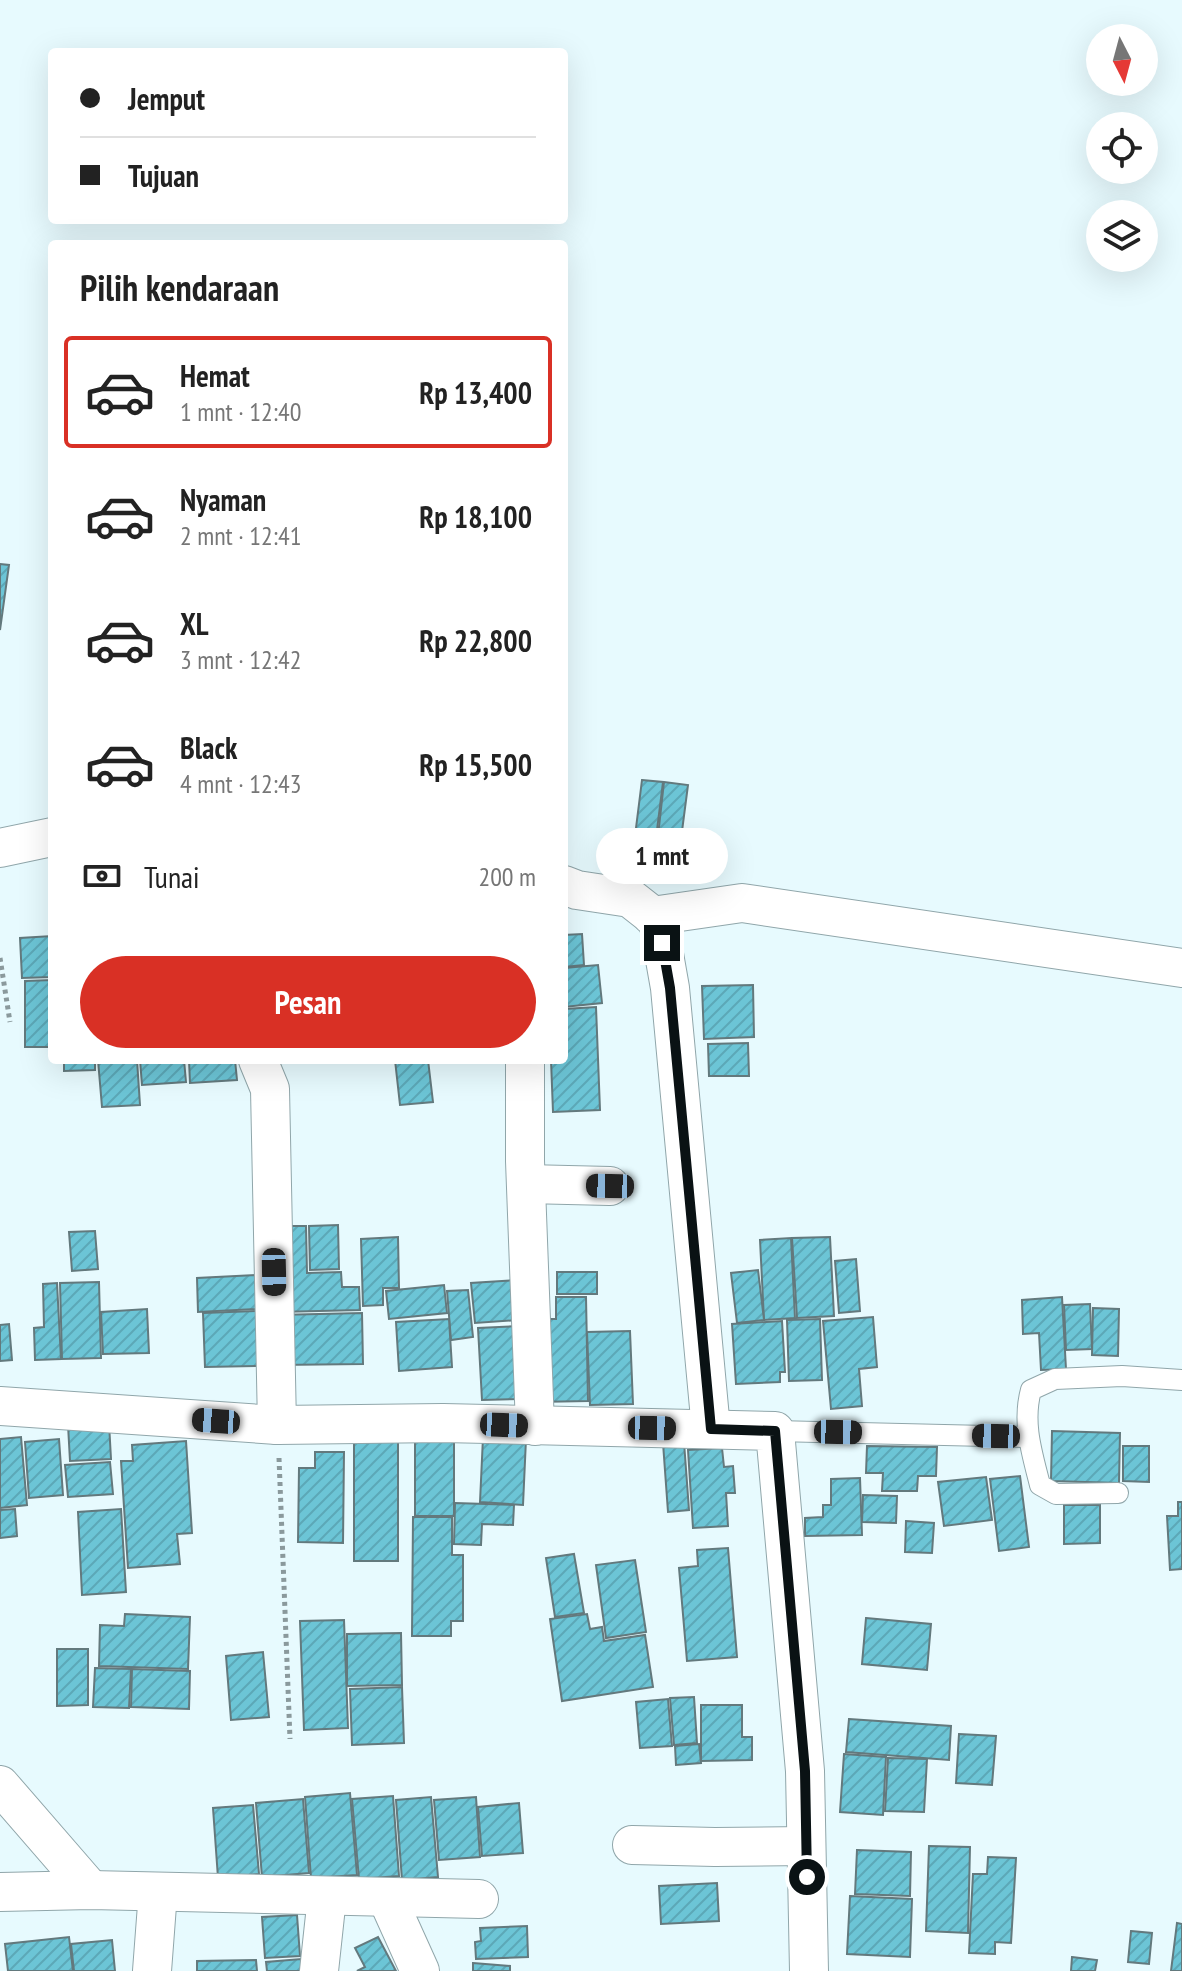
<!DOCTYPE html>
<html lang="id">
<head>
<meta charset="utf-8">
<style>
	:root { --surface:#fff; --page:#f2f2f2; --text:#222; --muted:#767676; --line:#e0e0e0; --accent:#d93025 }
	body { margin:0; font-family:"PT Sans Narrow",sans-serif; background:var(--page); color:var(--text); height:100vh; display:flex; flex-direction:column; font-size:30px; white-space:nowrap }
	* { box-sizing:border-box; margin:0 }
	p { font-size:26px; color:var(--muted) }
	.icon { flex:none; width:44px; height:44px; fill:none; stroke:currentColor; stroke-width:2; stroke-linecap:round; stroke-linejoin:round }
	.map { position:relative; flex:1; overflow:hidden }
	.side { position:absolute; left:48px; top:240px; width:520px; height:824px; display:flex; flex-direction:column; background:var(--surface); border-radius:8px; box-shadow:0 8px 32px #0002 }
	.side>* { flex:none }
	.hud { position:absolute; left:48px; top:48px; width:520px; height:176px; border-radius:8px; box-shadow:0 8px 32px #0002; display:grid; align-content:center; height:176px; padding:0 32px; background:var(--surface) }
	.needle { width:52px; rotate:174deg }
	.controls { position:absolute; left:1086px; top:24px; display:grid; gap:16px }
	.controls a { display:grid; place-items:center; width:72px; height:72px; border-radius:50%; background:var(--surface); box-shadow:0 8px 32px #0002; font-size:40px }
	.end { position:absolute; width:36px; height:36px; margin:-18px; border:10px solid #0a1214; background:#fff; box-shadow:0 0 0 4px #fff }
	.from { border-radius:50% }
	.bubble { position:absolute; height:56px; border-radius:28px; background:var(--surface); box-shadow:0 8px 32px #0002; font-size:26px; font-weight:700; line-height:56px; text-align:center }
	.car { position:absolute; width:24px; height:48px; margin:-24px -12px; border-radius:10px; box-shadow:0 0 6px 2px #0007; background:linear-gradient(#222 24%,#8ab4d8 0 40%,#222 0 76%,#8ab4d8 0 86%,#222 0) }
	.hud b { display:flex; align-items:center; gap:28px; height:76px; font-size:30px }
	.hud b+b { border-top:2px solid var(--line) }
	.hud i { width:20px; height:20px; background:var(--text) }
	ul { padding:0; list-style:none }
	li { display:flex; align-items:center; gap:24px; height:112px; margin:0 16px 12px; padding:0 16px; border:4px solid transparent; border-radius:8px }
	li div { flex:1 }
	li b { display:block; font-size:30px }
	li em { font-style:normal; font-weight:700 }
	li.active { border-color:var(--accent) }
	li>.icon { width:72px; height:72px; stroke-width:1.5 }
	h2 { padding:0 32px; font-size:36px; line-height:96px }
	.pay { display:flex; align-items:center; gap:20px; height:88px; padding:0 32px; font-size:30px }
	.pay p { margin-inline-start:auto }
	.button { display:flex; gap:16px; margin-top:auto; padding:16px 32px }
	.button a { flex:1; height:92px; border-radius:48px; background:var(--accent); color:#fff; font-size:32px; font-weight:700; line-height:92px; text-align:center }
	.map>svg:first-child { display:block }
</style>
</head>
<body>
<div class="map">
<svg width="1182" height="1971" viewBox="0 0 1182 1971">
	<defs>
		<pattern id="building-hatch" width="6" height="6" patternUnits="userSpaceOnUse" patternTransform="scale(2)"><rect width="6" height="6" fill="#6cc5d6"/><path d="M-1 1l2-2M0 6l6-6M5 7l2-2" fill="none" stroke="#5ca8b7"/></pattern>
	</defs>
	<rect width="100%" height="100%" fill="#e7fafe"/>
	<g fill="url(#building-hatch)" stroke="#63797d" stroke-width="2">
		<polygon points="0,564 9,565 0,630"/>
		<polygon points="642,780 663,782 656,838 635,836"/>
		<polygon points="664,782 688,785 681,839 658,836"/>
		<polygon points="582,934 584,965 564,967 564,935"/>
		<polygon points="52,936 52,977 22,978 20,938"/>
		<polygon points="598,965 602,1003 564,1007 564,968"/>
		<polygon points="52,980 52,1047 25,1047 25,981"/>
		<polygon points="753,985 754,1037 704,1039 702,986"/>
		<polygon points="596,1007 600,1110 553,1112 551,1060 564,1060 564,1009"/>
		<polygon points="748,1043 749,1076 709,1076 708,1044"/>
		<polygon points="64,1060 95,1060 95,1070 64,1071"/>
		<polygon points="98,1060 137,1060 140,1105 102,1107"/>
		<polygon points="140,1060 184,1060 186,1082 142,1085"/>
		<polygon points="189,1060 235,1060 237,1080 190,1083"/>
		<polygon points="395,1060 428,1060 433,1102 400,1105"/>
		<polygon points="338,1225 339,1269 310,1270 309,1226"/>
		<polygon points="276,1226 306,1226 307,1273 341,1272 342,1287 359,1287 360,1310 278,1312"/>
		<polygon points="95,1231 98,1269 72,1271 69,1232"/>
		<polygon points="398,1237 399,1288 383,1288 383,1305 363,1306 361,1239"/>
		<polygon points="830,1237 834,1316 797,1318 792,1238"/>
		<polygon points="791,1238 795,1318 764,1320 760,1240"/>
		<polygon points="856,1259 860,1311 839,1313 835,1261"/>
		<polygon points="758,1270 764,1320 737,1323 731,1273"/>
		<rect x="557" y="1272" width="40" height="22"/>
		<polygon points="256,1275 257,1309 198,1312 197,1278"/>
		<polygon points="516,1280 519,1320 475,1323 471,1283"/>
		<polygon points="99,1282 101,1358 62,1359 60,1283"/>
		<polygon points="57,1283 61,1359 35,1360 34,1328 44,1327 43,1284"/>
		<polygon points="444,1285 447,1313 389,1319 386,1291"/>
		<polygon points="468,1290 473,1337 451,1340 447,1291"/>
		<polygon points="556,1297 586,1297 588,1401 536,1402 535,1319 556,1319"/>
		<polygon points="1062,1297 1066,1369 1041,1370 1039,1333 1023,1334 1022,1300"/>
		<polygon points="1090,1304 1092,1349 1066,1350 1064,1305"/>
		<polygon points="1093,1308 1119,1309 1118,1356 1092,1355"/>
		<polygon points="147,1309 149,1353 103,1354 101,1312"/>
		<polygon points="257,1311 259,1366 205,1367 203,1313"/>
		<polygon points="362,1313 363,1364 277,1365 276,1315"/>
		<polygon points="873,1317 877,1367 859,1369 862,1406 831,1409 823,1321"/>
		<polygon points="449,1319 452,1367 399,1371 396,1322"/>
		<polygon points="820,1319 822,1380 789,1381 787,1320"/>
		<polygon points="782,1321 785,1372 780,1372 780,1382 736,1384 732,1324"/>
		<polygon points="9,1324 12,1360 0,1361 0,1325"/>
		<polygon points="519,1326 522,1399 482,1400 478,1328"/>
		<polygon points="630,1331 633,1404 590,1405 587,1332"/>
		<polygon points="109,1423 111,1459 70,1461 68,1425"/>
		<polygon points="1052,1431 1120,1433 1119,1483 1051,1481"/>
		<rect x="415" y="1436" width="39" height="80"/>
		<polygon points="21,1437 27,1505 0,1508 0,1439"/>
		<polygon points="483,1437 526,1439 523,1505 480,1502"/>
		<polygon points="59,1439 63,1495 29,1498 25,1442"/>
		<polygon points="186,1441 192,1533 177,1534 180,1564 128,1568 121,1461 133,1461 132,1445"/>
		<polygon points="398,1441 398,1561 354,1561 354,1442"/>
		<polygon points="684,1442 689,1510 668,1512 663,1443"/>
		<polygon points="867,1446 937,1447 936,1476 918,1476 917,1491 882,1491 883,1473 866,1473"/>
		<polygon points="1123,1446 1149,1446 1149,1482 1123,1481"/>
		<polygon points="722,1448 724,1467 733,1466 735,1493 726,1493 728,1526 693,1528 688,1450"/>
		<polygon points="315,1452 344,1452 343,1543 298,1542 299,1468 315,1468"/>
		<polygon points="110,1462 113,1494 68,1497 65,1465"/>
		<polygon points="1020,1476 1029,1547 999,1551 990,1479"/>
		<polygon points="986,1477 992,1520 944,1526 938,1482"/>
		<polygon points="860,1478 862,1535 805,1536 805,1518 823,1517 823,1505 831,1505 831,1479"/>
		<polygon points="863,1495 897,1496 896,1523 862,1522"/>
		<polygon points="1178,1502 1182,1502 1182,1569 1170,1570 1167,1516 1178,1516"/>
		<polygon points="455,1503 514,1505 513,1525 482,1524 481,1545 454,1544"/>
		<polygon points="1064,1505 1100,1505 1100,1543 1064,1544"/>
		<polygon points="15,1509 17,1536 0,1538 0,1510"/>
		<polygon points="121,1509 126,1592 82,1595 78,1512"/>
		<polygon points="413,1517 452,1517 452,1555 463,1555 463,1621 451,1621 451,1636 412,1636"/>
		<polygon points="906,1521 934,1523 932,1553 905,1552"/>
		<polygon points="728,1548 737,1657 687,1661 679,1568 698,1566 697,1550"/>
		<polygon points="574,1554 584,1613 555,1617 546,1558"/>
		<polygon points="635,1560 646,1632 606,1638 596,1565"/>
		<polygon points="125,1614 190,1617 188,1669 99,1666 100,1625 124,1626"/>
		<polygon points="587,1614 590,1629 602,1627 604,1641 645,1635 653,1687 562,1701 550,1619"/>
		<polygon points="866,1618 931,1624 927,1670 862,1664"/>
		<polygon points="344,1620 348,1728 304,1730 300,1621"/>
		<polygon points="401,1633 402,1685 347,1686 347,1634"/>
		<polygon points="57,1649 88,1649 88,1705 57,1706"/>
		<polygon points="263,1652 269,1717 231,1720 226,1656"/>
		<polygon points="95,1668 131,1669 129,1708 93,1707"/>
		<polygon points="132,1669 190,1671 189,1709 131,1707"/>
		<polygon points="402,1687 404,1743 352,1745 350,1689"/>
		<polygon points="694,1697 697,1743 674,1745 670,1698"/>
		<polygon points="668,1699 672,1746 640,1748 636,1702"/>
		<polygon points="701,1705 742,1705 742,1737 752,1737 752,1760 701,1761"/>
		<polygon points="849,1719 951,1726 949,1760 846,1752"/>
		<polygon points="959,1734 996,1736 992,1785 956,1783"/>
		<polygon points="699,1744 701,1763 676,1765 675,1746"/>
		<polygon points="844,1754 886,1757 883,1815 840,1812"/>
		<polygon points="888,1758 927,1759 924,1812 885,1811"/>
		<polygon points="350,1793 357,1875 311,1878 305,1797"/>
		<polygon points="393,1796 399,1876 359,1879 352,1799"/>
		<polygon points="431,1797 438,1877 402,1880 396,1800"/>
		<polygon points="476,1797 480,1857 439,1860 434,1800"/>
		<polygon points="303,1799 309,1873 262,1877 256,1803"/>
		<polygon points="519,1803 523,1853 482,1856 478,1807"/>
		<polygon points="253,1805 259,1874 218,1878 213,1808"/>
		<polygon points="929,1846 970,1847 968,1933 926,1931"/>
		<polygon points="857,1850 911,1852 910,1896 855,1894"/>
		<polygon points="988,1857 1016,1858 1011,1943 995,1942 995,1954 969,1953 973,1874 987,1874"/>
		<polygon points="717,1883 719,1921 661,1924 659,1886"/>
		<polygon points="850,1896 912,1899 910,1957 847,1954"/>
		<polygon points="297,1915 300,1956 265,1958 262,1917"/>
		<polygon points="1177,1923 1182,1924 1182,1971 1171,1971"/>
		<polygon points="527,1926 528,1957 476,1959 475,1942 481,1941 480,1928"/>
		<polygon points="1131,1931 1152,1933 1149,1964 1128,1962"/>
		<polygon points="69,1937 73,1971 8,1971 5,1944"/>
		<polygon points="378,1937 396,1971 357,1971 365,1967 355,1948"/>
		<polygon points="112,1940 115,1971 74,1971 71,1944"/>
		<polygon points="1072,1957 1097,1960 1095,1971 1071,1971"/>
		<polygon points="301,1959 302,1971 267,1971 266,1962"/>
		<polygon points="256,1960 257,1971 197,1971 197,1961"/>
		<polygon points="473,1963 510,1966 510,1971 473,1971"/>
	</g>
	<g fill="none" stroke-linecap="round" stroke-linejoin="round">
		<g stroke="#90a6aa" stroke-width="22">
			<g id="service">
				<polyline points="775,1431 1027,1437"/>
				<path d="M 1118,1493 L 1056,1494 L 1040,1485 C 1032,1453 1022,1423 1031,1390 L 1055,1379 L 1122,1376 L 1182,1380"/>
			</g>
		</g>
		<g stroke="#90a6aa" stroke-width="40">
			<g id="minor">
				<polyline points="0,848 52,837"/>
				<polyline points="564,885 577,890 630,898 658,920 670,988 711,1429"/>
				<polyline points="652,916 742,903 1182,968"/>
				<polyline points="258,1060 270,1089 277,1425"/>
				<polyline points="525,1060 525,1161 535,1426"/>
				<polyline points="526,1184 610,1186"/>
				<polyline points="0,1406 277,1425 443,1423 775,1431 805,1771 809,1971"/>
				<polyline points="0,1785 91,1890"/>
				<polyline points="632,1845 715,1847 806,1846"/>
				<polyline points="0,1892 91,1890 479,1899"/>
				<polyline points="387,1898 420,1971"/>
				<polyline points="152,1971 158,1892"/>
				<polyline points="319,1971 327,1897"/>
			</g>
		</g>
		<g stroke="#8a999c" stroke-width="5" stroke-dasharray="4 4" stroke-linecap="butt">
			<polyline points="0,958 10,1022"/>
			<polyline points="279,1458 290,1739"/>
		</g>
		<use href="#service" stroke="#fff" stroke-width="20"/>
		<use href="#minor" stroke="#fff" stroke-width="38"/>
	</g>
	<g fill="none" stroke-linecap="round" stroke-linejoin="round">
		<polyline stroke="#0a1214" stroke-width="10" points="662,943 670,988 711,1429 775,1431 805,1771 807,1877"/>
	</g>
</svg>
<div class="controls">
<a><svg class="needle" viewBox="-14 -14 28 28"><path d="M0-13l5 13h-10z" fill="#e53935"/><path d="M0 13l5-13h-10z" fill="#767676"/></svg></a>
<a><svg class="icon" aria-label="locate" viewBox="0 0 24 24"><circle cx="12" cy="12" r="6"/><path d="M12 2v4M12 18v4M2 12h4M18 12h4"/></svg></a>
<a><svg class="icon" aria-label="layers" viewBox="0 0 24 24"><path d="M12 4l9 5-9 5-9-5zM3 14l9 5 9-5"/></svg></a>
</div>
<i class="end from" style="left:807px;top:1877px"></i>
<i class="end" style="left:662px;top:943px"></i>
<div class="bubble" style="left:596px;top:828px;width:132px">1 mnt</div>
<i class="car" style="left:610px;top:1186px;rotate:271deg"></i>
<i class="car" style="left:274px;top:1272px;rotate:179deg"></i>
<i class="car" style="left:216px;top:1421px;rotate:274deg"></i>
<i class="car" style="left:504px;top:1425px;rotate:92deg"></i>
<i class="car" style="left:652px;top:1428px;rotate:91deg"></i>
<i class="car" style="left:838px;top:1432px;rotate:91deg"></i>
<i class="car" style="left:996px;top:1436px;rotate:271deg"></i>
<div class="hud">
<b><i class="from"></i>Jemput</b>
<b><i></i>Tujuan</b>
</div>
<section class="side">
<h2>Pilih kendaraan</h2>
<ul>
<li class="active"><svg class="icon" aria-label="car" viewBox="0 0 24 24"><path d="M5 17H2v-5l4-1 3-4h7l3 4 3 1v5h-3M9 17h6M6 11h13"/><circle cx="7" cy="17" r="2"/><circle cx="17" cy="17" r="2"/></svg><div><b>Hemat</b><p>1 mnt · 12:40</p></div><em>Rp 13,400</em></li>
<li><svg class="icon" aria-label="car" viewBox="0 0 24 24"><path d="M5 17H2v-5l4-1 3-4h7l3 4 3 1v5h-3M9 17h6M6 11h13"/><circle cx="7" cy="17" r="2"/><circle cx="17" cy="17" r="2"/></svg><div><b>Nyaman</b><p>2 mnt · 12:41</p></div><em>Rp 18,100</em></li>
<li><svg class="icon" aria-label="car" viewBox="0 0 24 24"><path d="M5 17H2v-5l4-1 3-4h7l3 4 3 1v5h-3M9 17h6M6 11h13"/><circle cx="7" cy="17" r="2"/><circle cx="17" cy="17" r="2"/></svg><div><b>XL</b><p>3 mnt · 12:42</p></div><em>Rp 22,800</em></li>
<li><svg class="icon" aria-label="car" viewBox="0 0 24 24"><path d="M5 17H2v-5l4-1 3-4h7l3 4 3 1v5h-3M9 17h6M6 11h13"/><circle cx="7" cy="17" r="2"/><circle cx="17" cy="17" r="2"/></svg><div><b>Black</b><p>4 mnt · 12:43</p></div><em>Rp 15,500</em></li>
</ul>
<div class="pay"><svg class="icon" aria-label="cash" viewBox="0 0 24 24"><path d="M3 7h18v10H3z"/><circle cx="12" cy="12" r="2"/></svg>Tunai<p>200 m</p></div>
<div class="button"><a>Pesan</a></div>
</section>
</div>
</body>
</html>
